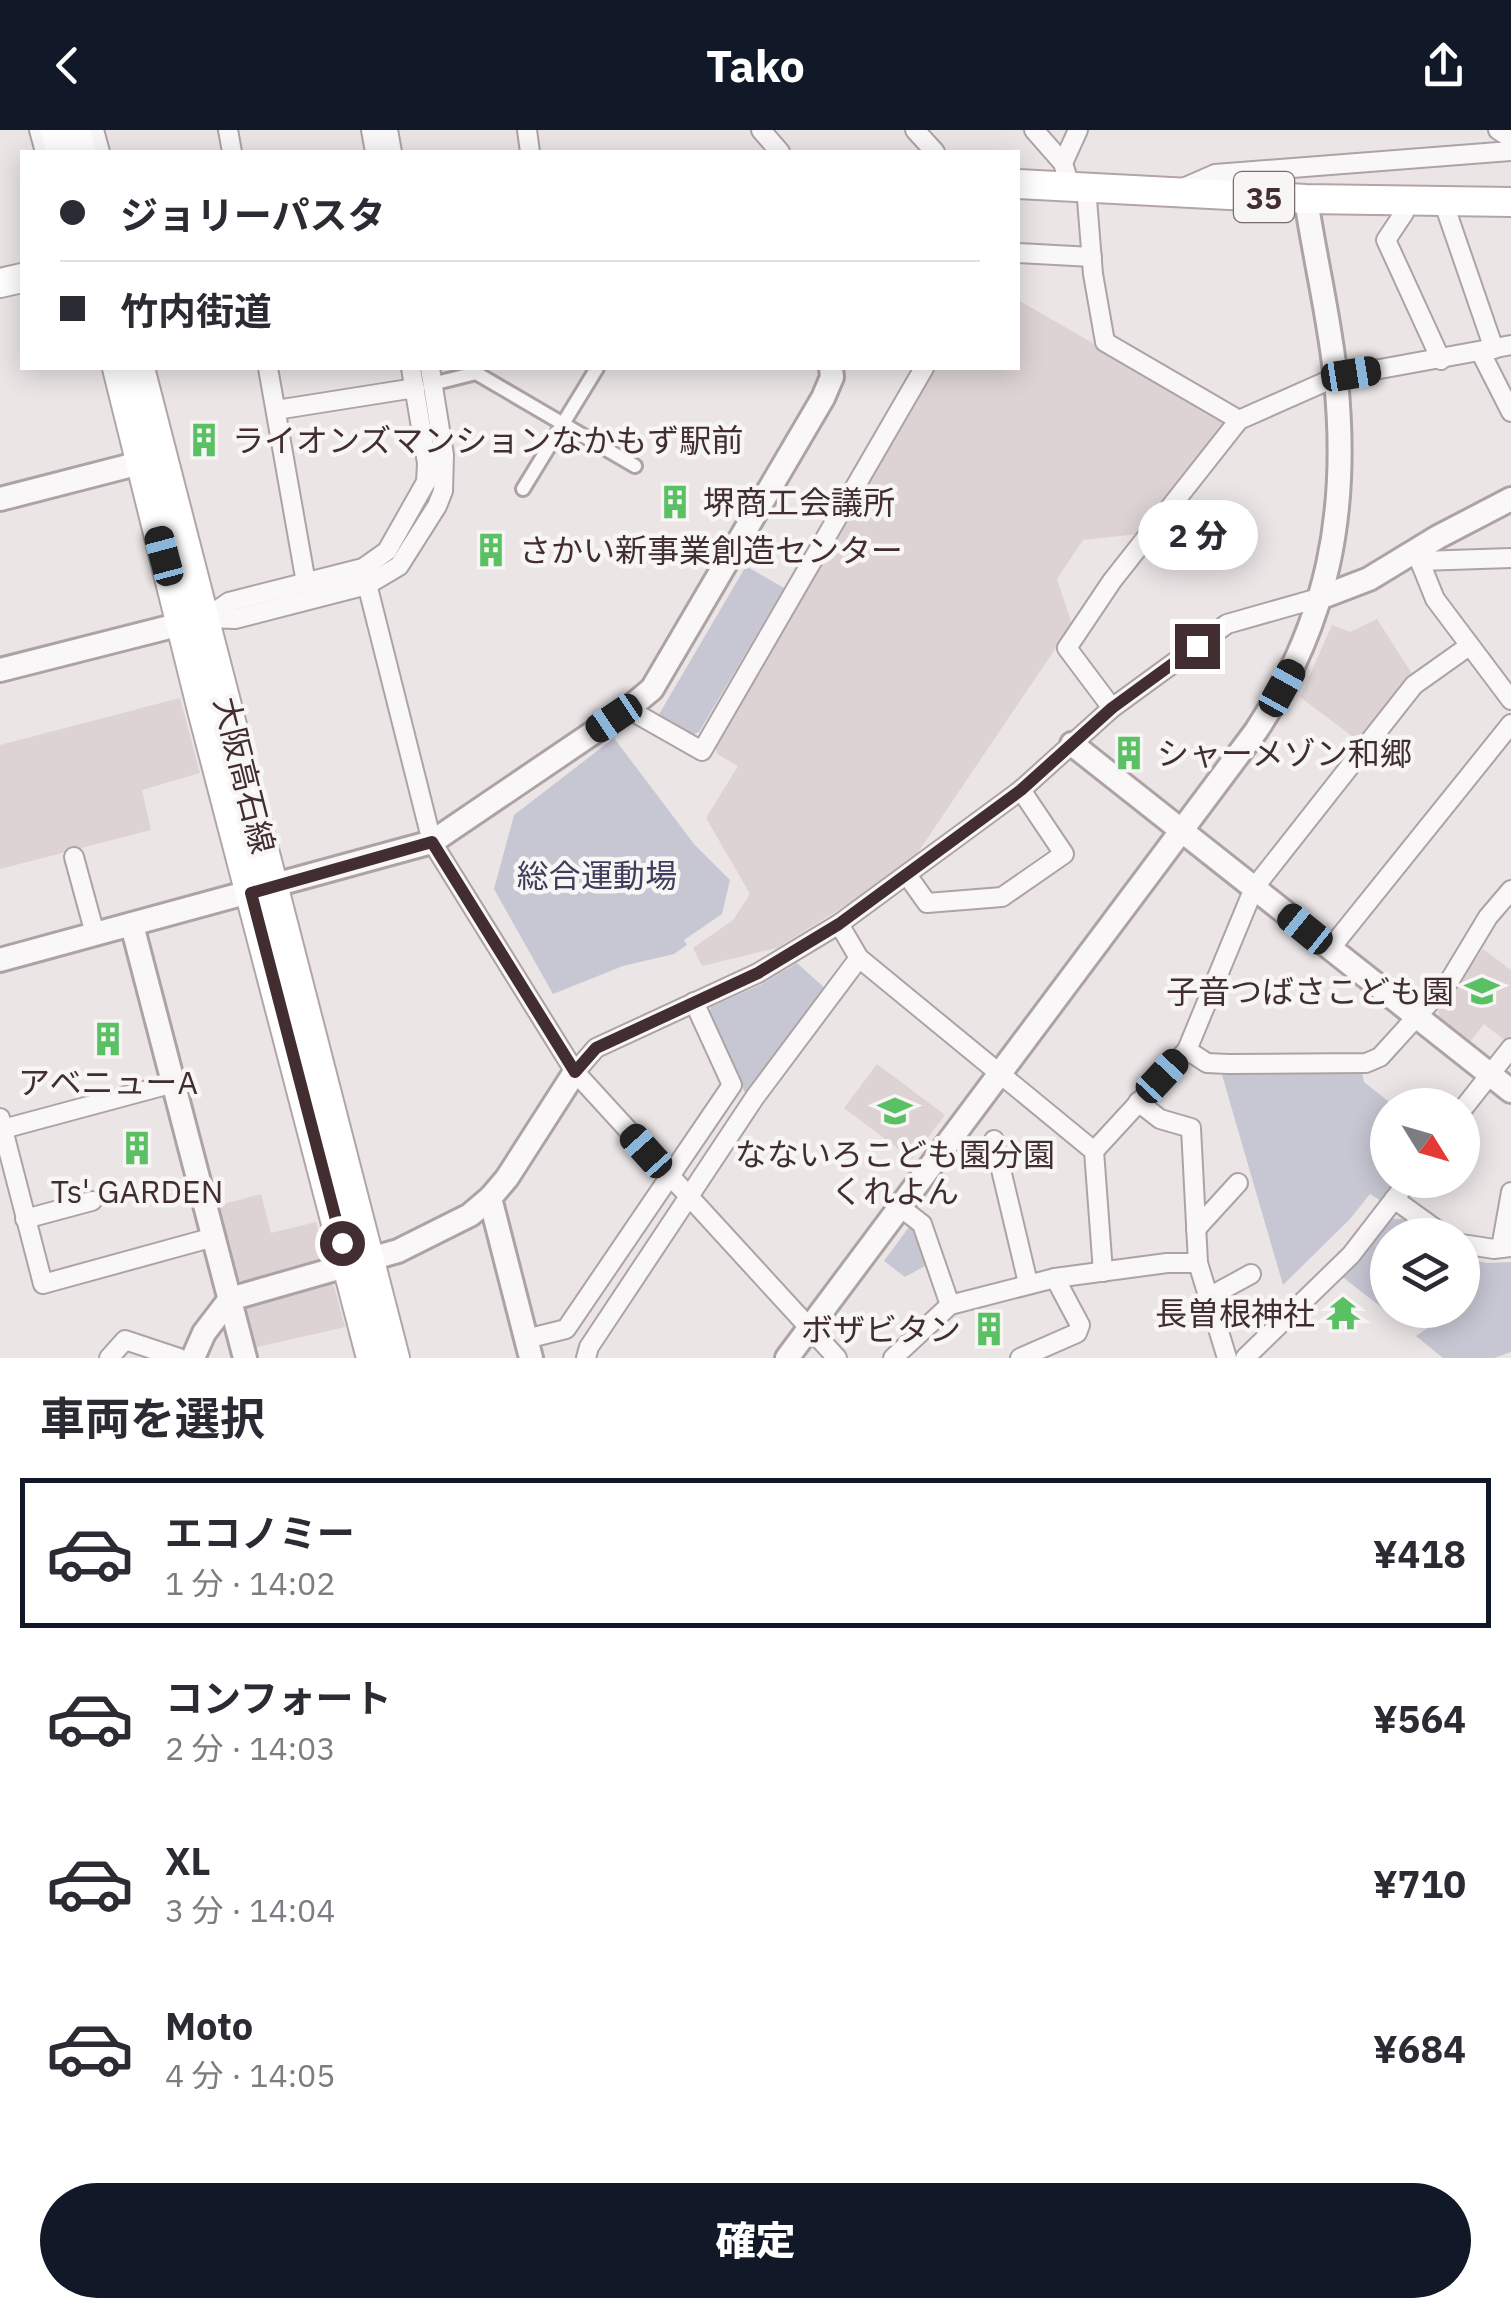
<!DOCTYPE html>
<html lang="ja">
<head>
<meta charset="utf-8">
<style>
	:root { --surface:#fff; --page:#f7f7f7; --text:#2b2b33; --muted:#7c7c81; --line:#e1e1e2; --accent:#111827 }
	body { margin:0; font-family:"IBM Plex Sans","Noto Sans JP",sans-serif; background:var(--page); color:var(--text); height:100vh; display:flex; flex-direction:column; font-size:38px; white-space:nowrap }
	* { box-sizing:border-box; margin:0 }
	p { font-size:32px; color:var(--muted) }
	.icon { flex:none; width:55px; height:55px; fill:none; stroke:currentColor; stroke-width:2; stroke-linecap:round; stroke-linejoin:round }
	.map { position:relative; height:1228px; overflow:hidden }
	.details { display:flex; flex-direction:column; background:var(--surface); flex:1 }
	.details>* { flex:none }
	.guide { position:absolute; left:20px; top:20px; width:1000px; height:220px; border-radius:0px; box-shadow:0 5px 25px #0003; display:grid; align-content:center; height:220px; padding:0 40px; background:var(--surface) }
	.needle { width:65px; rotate:127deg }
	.buttons { position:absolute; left:1370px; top:958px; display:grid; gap:20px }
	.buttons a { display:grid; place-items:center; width:110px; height:110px; border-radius:50%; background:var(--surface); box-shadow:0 5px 25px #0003; font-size:50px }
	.end { position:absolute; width:45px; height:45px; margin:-22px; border:12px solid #422e30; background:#fff; box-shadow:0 0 0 5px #fff }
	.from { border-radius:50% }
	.bubble { position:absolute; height:70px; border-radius:35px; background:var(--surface); box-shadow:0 5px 25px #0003; font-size:32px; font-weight:800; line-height:70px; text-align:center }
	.car { position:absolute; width:30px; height:60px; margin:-30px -15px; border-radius:12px; box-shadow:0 0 8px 2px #0007; background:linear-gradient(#222 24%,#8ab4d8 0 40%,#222 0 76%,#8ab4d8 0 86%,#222 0) }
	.guide b { display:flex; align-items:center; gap:35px; height:95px; font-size:38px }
	.guide b+b { border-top:2px solid var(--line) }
	.guide i { width:25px; height:25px; background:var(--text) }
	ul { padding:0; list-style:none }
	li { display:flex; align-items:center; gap:30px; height:150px; margin:0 20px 15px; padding:0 20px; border:5px solid transparent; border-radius:0px }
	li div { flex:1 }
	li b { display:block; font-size:38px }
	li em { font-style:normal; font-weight:800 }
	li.selected { border-color:var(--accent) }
	li>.icon { width:90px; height:90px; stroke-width:1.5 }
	h2 { padding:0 40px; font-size:45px; line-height:120px }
	.cta { display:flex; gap:20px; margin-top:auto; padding:20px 40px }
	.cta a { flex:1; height:115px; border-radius:60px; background:var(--accent); color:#fff; font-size:40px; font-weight:800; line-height:115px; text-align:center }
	header { display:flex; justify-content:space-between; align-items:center; height:130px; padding:0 40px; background:var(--accent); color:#fff; font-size:45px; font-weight:800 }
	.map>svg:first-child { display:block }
</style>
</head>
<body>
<header><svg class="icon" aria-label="back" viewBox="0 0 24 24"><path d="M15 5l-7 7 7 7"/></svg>Tako<svg class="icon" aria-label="share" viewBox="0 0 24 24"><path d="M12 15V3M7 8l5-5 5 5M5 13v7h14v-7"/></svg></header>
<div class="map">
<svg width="1511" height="1228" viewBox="0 0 1511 1228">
	<rect width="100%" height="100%" fill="#ebe5e6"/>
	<g fill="#ddd3d4">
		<polygon points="1018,170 1228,291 1138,404 1083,410 1057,449 1072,494 908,737 777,818 702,836 693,818 733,790 750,764 706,688 738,636 717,624 714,611 933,238 1018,238"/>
		<polygon points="1377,489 1414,547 1360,612 1300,567 1332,495 1350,502"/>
		<polygon points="180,568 200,643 142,660 151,700 0,739 0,615"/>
		<polygon points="1483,819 1511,840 1511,907 1507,912 1484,894 1470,912 1440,890 1438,881"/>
		<polygon points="877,934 945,985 912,1029 844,978"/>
		<polygon points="261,1064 271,1103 316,1092 325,1125 320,1132 246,1153 236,1149 217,1076"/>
		<polygon points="326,1150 334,1156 345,1197 253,1218 244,1182 247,1174"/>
	</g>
	<g fill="#c7c7d4">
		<polygon points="746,436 784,458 699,602 692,605 658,586"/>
		<polygon points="614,608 694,714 730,750 722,784 684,810 687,815 674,824 623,836 553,864 494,759 514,685"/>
		<polygon points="797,833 828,861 747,967 708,884 711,877 762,854"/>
		<polygon points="1362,942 1364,952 1388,971 1388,1050 1396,1050 1381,1071 1370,1064 1350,1089 1283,1155 1222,945"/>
		<polygon points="1390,1089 1403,1089 1423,1105 1388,1105 1388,1180 1418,1180 1399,1191 1340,1145 1361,1126"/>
		<polygon points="912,1093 920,1103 925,1136 905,1147 884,1131"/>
		<polygon points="1463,1127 1486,1133 1511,1132 1511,1222 1494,1228 1443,1228 1416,1206 1442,1188 1438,1180 1462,1180"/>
	</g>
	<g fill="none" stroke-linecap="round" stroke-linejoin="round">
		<g stroke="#aea3a4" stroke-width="18">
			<g id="pedestrian">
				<polyline points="432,254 476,243 635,336"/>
				<polyline points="523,359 597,238"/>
			</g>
		</g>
		<g stroke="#aea3a4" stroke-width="22">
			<g id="minor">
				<polyline points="39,0 45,22"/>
				<polyline points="94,0 100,22"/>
				<polyline points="228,0 232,22"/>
				<polyline points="371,0 375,22"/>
				<polyline points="388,0 392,22"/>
				<polyline points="527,0 530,22"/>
				<polyline points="761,0 780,22"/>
				<polyline points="915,0 935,22"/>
				<polyline points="1034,0 1063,33 1070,56"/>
				<polyline points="1498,0 1511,8"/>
				<polyline points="1063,33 1078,0"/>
				<polyline points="1086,57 1093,144 1105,212 1239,290"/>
				<polyline points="1183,58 1215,44 1511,21"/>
				<polyline points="1443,71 1494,219"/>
				<polyline points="1406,72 1404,83 1386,110 1441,230"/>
				<polyline points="1018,123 1092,127"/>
				<polyline points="1481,223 1511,282"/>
				<polyline points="268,238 306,453"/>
				<polyline points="276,280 415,258"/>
				<polyline points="1416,422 1435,469 1511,570"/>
				<polyline points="1420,431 1511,428"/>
				<polyline points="363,438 432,712 575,942 837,1228"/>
				<polyline points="206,488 235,489 367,455 399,436 437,376 443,361 444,325 430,238"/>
				<polyline points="206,488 229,472 363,438 387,421 426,352 427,333 411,238"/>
				<polyline points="1112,578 1067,518 1112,451 1239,290 1336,247 1511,215"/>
				<polyline points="628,579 702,621 924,238"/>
				<polyline points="74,727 95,804"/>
				<polyline points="907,745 927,773 1002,767 1064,724 1021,660"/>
				<polyline points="839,794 859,828 1094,1021 1103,1142"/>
				<polyline points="1330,819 1511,594"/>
				<polyline points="1187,920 1207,933 1228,934 1366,933 1380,927 1450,850 1488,787 1511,760"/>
				<polyline points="575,942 596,918 758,843 839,794 1021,660 1112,578 1227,494 1322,467"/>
				<polyline points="1138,972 1160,989 1191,998 1198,1133 1227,1228"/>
				<polyline points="1462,980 1511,918"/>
				<polyline points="0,988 43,1154 214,1107"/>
				<polyline points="3,999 174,953"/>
				<polyline points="994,1010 1028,1153"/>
				<polyline points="1094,1021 1187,920 1254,758 1414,555 1469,516"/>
				<polyline points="1394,1069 1444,1105"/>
				<polyline points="900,1077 922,1094 950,1175"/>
				<polyline points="25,1089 92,1071"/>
				<polyline points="1196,1099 1238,1053"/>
				<polyline points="1462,1114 1494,1119 1511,1117"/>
				<polyline points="1501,1118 1511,1062"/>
				<polyline points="1207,1168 1251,1144"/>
				<polyline points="526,1209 566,1199 732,955 694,872"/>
				<polyline points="109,1228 125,1210 179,1228"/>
				<polyline points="586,1228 589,1217 755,967 859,828"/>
				<polyline points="893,1228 950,1175 1055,1148 1167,1133 1198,1133"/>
				<polyline points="1020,1228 1077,1203 1080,1195 1055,1148"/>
				<polyline points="1245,1228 1351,1125 1409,1050"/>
			</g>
		</g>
		<g stroke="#aea3a4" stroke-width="28">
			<g id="tertiary">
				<polyline points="0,369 140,333"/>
				<polyline points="1322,467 1369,449 1438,407 1511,369"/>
				<polyline points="0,540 197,490"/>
				<polyline points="1072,614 1511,961"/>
				<polyline points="132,795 245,1228"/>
				<polyline points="0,830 432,712 628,579 652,559 823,268 832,247 831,238"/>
				<polyline points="490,1068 531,1228"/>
				<polyline points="193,1228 204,1203 230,1169 398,1121 470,1085 490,1068 507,1048 575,942"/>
				<path d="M 787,1228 L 1256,601 C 1329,491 1349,381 1336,251 C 1330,190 1315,130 1306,69"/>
			</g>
		</g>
		<g stroke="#b3a4a6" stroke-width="32">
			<g id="primary">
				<polyline points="55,0 60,22"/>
				<polyline points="76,0 82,22"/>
				<polyline points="1018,54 1306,69 1511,72"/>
				<polyline points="0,153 22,148"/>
				<polyline points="117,238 203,584 371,1228"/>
				<polyline points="140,238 395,1228"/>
			</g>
		</g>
		<use href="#pedestrian" stroke="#faf7f8" stroke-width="12"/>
		<use href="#minor" stroke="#faf7f8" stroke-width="18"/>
		<use href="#tertiary" stroke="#faf7f8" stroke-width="22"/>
		<use href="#primary" stroke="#fff" stroke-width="28"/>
	</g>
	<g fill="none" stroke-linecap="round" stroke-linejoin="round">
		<polyline stroke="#422e30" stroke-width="12" points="342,1113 251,763 432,712 575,942 596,918 758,843 839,794 1021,660 1112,578 1197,516"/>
	</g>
	<defs>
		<g id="building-bare" transform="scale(2.7)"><path d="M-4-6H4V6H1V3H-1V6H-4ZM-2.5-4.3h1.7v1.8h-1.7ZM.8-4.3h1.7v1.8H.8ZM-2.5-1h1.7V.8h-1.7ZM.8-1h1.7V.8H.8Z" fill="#5ac064" stroke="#f8f5f5" stroke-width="2.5" paint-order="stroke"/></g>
		<g id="school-bare" transform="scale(2.7)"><path d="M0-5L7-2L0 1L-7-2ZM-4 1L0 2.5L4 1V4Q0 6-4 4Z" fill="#5ac064" stroke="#f8f5f5" stroke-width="2.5" paint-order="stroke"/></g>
		<g id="temple-bare" transform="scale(2.7)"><path d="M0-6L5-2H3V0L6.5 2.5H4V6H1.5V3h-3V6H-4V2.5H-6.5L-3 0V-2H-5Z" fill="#5ac064" stroke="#f8f5f5" stroke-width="2.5" paint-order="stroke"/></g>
	</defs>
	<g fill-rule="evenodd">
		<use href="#building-bare" x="204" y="310"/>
		<use href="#building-bare" x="675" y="372"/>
		<use href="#building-bare" x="491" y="420"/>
		<use href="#building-bare" x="1129" y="623"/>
		<use href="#school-bare" x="1482" y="861"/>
		<use href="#building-bare" x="108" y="909"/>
		<use href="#school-bare" x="895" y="981"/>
		<use href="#building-bare" x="137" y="1018"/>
		<use href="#temple-bare" x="1343" y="1183"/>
		<use href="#building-bare" x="989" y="1199"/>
	</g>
	<g text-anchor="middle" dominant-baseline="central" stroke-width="9" stroke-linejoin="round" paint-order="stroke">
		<rect fill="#f8f5f5" stroke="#796a6b" stroke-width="2.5" x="1234" y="42" width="60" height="50" rx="8"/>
		<g font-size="30" font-weight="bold" fill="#422e30">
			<text x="1264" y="67">35</text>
		</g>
		<g font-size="32" fill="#422e30" stroke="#f8f5f5" text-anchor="start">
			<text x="232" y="310">ライオンズマンションなかもず駅前</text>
			<text x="703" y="372">堺商工会議所</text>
			<text x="519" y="420">さかい新事業創造センター</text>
			<text x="1157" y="623">シャーメゾン和郷</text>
			<text x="1454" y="861" text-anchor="end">子音つばさこども園</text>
			<text x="108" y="952" text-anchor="middle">アベニューA</text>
			<text x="895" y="1024" text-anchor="middle">なないろこども園分園<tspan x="895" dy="37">くれよん</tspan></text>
			<text x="137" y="1061" text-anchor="middle">Ts' GARDEN</text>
			<text x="1315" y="1183" text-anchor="end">長曽根神社</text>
			<text x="961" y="1199" text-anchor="end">ボザビタン</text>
		</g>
		<g font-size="32" fill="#422e30" stroke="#f8f5f5">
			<text transform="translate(245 645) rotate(76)">大阪高石線</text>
		</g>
		<g font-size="32" fill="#3f3d5c" stroke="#f8f5f5">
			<text x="597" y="745">総合運動場</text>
		</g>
	</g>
</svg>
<div class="buttons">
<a><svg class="needle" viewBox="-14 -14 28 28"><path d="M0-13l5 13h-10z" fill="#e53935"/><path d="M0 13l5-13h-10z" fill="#7c7c81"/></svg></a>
<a><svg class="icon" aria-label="layers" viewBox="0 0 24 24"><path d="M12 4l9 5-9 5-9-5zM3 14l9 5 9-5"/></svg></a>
</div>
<i class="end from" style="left:342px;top:1113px"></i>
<i class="end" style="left:1197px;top:516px"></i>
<div class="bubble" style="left:1138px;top:370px;width:120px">2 分</div>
<i class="car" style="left:1351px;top:244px;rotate:81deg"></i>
<i class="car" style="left:164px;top:426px;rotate:345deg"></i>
<i class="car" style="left:1282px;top:558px;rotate:29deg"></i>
<i class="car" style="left:614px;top:588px;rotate:236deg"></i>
<i class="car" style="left:1305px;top:799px;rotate:309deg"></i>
<i class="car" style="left:1162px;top:946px;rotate:43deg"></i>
<i class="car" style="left:646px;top:1021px;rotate:318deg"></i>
<div class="guide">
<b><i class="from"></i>ジョリーパスタ</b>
<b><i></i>竹内街道</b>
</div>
</div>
<section class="details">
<h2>車両を選択</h2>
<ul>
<li class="selected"><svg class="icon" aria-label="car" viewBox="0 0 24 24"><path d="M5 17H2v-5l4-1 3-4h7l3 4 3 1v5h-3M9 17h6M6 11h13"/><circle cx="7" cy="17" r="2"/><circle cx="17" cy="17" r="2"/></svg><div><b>エコノミー</b><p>1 分 · 14:02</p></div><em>¥418</em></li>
<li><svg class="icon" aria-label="car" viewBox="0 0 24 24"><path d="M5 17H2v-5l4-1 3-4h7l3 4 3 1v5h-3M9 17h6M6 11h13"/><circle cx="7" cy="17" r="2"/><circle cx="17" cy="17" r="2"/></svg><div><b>コンフォート</b><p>2 分 · 14:03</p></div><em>¥564</em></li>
<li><svg class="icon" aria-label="car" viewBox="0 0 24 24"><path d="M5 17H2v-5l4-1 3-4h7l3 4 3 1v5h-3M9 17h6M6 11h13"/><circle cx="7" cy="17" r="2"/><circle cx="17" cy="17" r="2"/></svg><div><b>XL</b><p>3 分 · 14:04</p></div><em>¥710</em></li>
<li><svg class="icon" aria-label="car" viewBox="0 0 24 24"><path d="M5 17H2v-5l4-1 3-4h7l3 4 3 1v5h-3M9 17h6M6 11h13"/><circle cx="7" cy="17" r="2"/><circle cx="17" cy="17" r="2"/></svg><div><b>Moto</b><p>4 分 · 14:05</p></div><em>¥684</em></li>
</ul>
<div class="cta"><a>確定</a></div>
</section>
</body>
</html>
